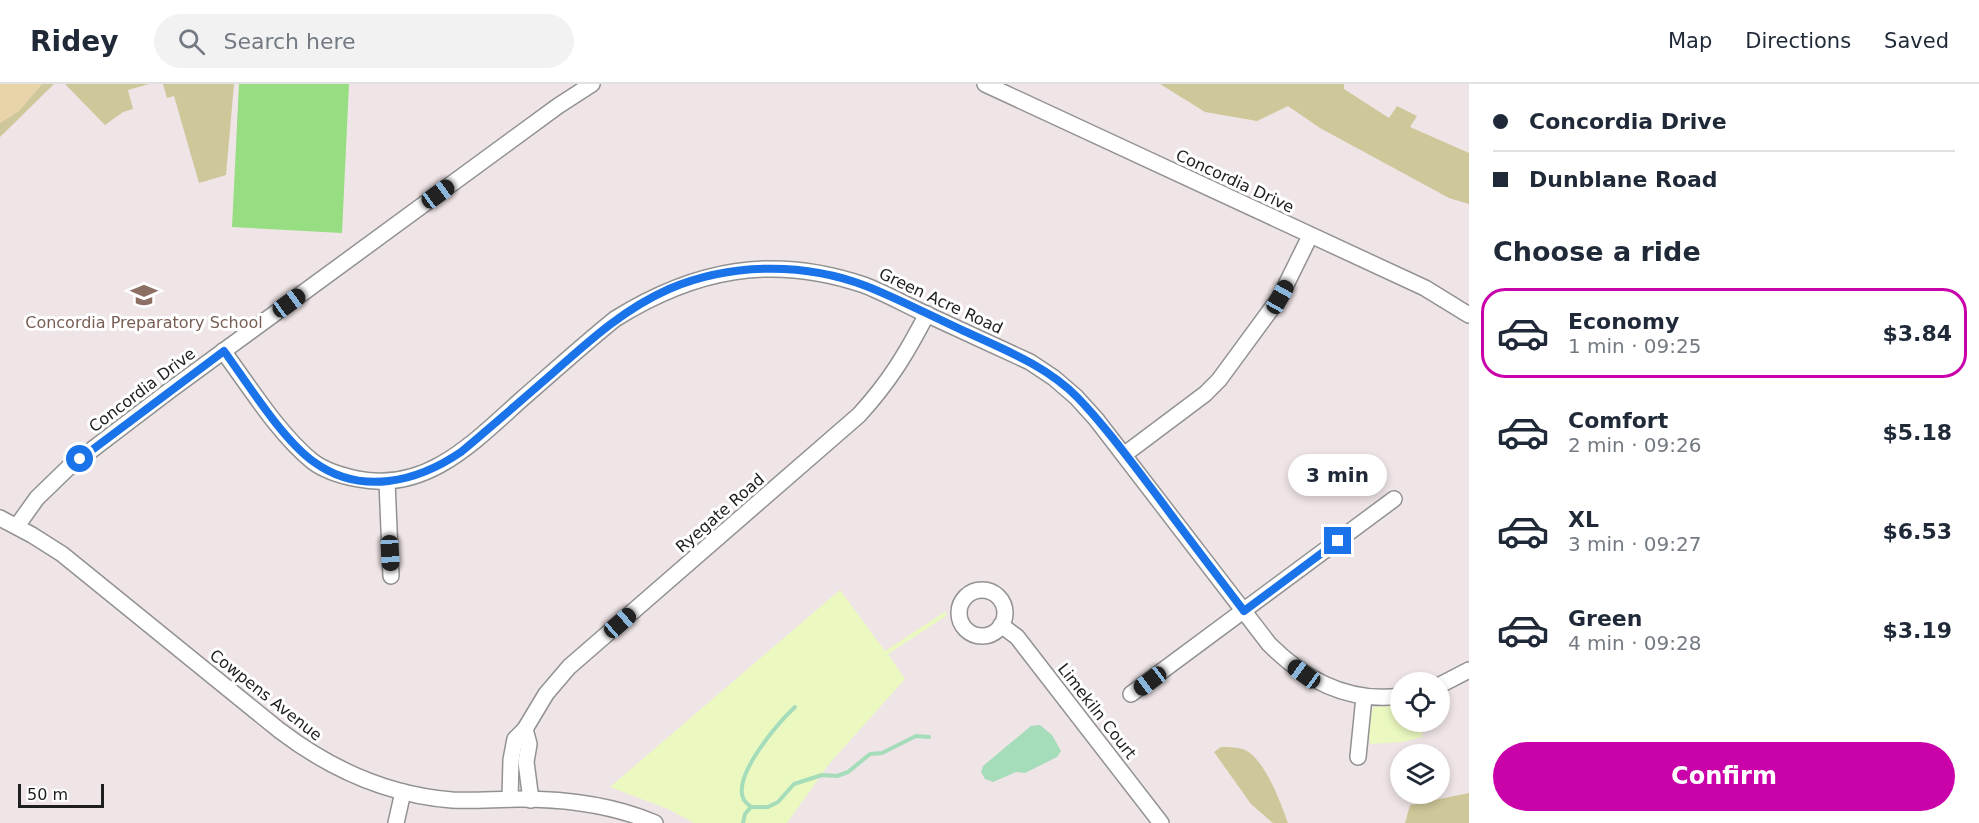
<!DOCTYPE html>
<html lang="en">
<head>
<meta charset="utf-8">
<style>
	:root { --surface:#fff; --page:#f2f2f3; --text:#1f2937; --muted:#747a83; --line:#e0e1e3; --accent:#ca02aa }
	body { margin:0; font-family:"DejaVu Sans",sans-serif; background:var(--page); color:var(--text); height:100vh; display:flex; flex-direction:column; font-size:22px; white-space:nowrap }
	* { box-sizing:border-box; margin:0 }
	p { font-size:20px; color:var(--muted) }
	.icon { flex:none; width:33px; height:33px; fill:none; stroke:currentColor; stroke-width:2; stroke-linecap:round; stroke-linejoin:round }
	.map { position:relative; flex:1; overflow:hidden }
	.details { display:flex; flex-direction:column; background:var(--surface); width:510px }
	.details>* { flex:none }
	.hud { display:grid; align-content:center; height:132px; padding:0 24px; background:var(--surface) }
	.controls { position:absolute; left:1390px; top:588px; display:grid; gap:12px }
	.controls a { display:grid; place-items:center; width:60px; height:60px; border-radius:50%; background:var(--surface); box-shadow:0 3px 9px #0003; font-size:30px }
	.scale { position:absolute; left:18px; bottom:15px; width:86px; box-sizing:border-box; padding-left:6px; border:3px solid #1e1e1e; border-top:0; font-size:16px; line-height:21px; white-space:nowrap; color:#1e1e1e; -webkit-text-stroke:4px #fff; paint-order:stroke }
	.end { position:absolute; width:27px; height:27px; margin:-14px; border:8px solid #1a73e8; background:#fff; box-shadow:0 0 0 3px #fff }
	.from { border-radius:50% }
	.bubble { position:absolute; height:42px; border-radius:21px; background:var(--surface); box-shadow:0 3px 9px #0003; font-size:20px; font-weight:800; line-height:42px; text-align:center }
	.car { position:absolute; width:18px; height:36px; margin:-18px -9px; border-radius:8px; box-shadow:0 0 4px 2px #0007; background:linear-gradient(#222 24%,#8ab4d8 0 40%,#222 0 76%,#8ab4d8 0 86%,#222 0) }
	.hud b { display:flex; align-items:center; gap:21px; height:57px; font-size:22px }
	.hud b+b { border-top:2px solid var(--line) }
	.hud i { width:15px; height:15px; background:var(--text) }
	ul { padding:0; list-style:none }
	li { display:flex; align-items:center; gap:18px; height:90px; margin:0 12px 9px; padding:0 12px; border:3px solid transparent; border-radius:24px }
	li div { flex:1 }
	li b { display:block; font-size:22px }
	li em { font-style:normal; font-weight:800 }
	li.current { border-color:var(--accent) }
	li>.icon { width:54px; height:54px; stroke-width:1.5 }
	h2 { padding:0 24px; font-size:27px; line-height:72px }
	.cta { display:flex; gap:12px; margin-top:auto; padding:12px 24px }
	.cta a { flex:1; height:69px; border-radius:36px; background:var(--accent); color:#fff; font-size:24px; font-weight:800; line-height:69px; text-align:center }
	header { display:flex; align-items:center; gap:36px; box-sizing:border-box; height:84px; padding:0 30px; background:var(--surface); border-bottom:2px solid var(--line) }
	header strong { font-size:28px }
	nav { display:flex; gap:33px; margin-inline-start:auto; font-size:21px }
	.search { width:420px; height:54px; background:var(--page); display:flex; align-items:center; gap:15px; box-sizing:border-box; padding:0 21px; border-radius:33px; color:var(--muted); font-size:22px }
	main { display:flex; flex:1; min-height:0 }
	.map>svg:first-child { display:block }
</style>
</head>
<body>
<header>
<strong>Ridey</strong>
<div class="search"><svg class="icon" aria-label="search" viewBox="0 0 24 24"><circle cx="10" cy="10" r="6"/><path d="M15 15l6 6"/></svg>Search here</div>
<nav><a>Map</a><a>Directions</a><a>Saved</a></nav>
</header>
<main>
<div class="map">
<svg width="1469" height="739" viewBox="0 0 1469 739">
	<rect width="100%" height="100%" fill="#efe4e6"/>
	<polygon fill="#e9d4aa" points="0,0 42,0 19,27 0,39"/>
	<g fill="#cec799">
		<polygon points="42,0 54,0 0,53 0,39 19,27"/>
		<polygon points="65,0 149,0 128,6 133,25 123,28 105,41"/>
		<polygon points="163,0 234,0 226,91 199,99 174,12 167,14"/>
		<polygon points="1160,0 1344,0 1344,5 1389,34 1397,22 1417,32 1410,43 1469,69 1469,120 1449,114 1320,44 1288,22 1257,37 1205,28"/>
		<path d="M 1221,663 C 1228,663 1238,663 1245,666 C 1265,675 1281,720 1288,739 L 1273,739 L 1251,720 L 1214,668 Z"/>
		<polygon points="1469,709 1469,739 1405,739 1410,721"/>
	</g>
	<g fill="#ebf9c1">
		<polygon points="840,506 885,567 946,527 946,532 888,570 905,595 829,680 787,739 694,739 668,725 610,703"/>
		<polygon points="1401,621 1401,638 1419,638 1423,653 1402,658 1370,660 1367,634 1374,623"/>
	</g>
	<polygon fill="#97de82" points="239,0 349,0 342,149 232,143"/>
	<polygon fill="#a5dcba" points="1040,641 1052,651 1061,667 1057,673 1025,689 1016,688 993,698 985,695 981,688 983,682 1031,642"/>
	<g fill="none" stroke-linecap="round" stroke-linejoin="round">
		<g stroke="#a5dcba" stroke-width="4">
			<path d="M 751,723 C 749,721 746,719 744,716 C 731,693 778,639 795,623"/>
			<polyline points="743,739 745,730 751,723 768,723 778,718 794,700 822,691 837,692 848,688 870,670 882,669 916,652 929,653"/>
		</g>
		<g stroke="#929292" stroke-width="18">
			<g id="minor">
				<polyline points="985,0 1425,204 1469,231"/>
				<path d="M 223,267 C 250,303 277,348 312,377 C 325,387 342,392 358,395 C 427,409 475,357 522,315 C 553,288 583,261 615,235 C 695,185 773,170 864,201 C 885,209 906,221 926,230 C 961,246 995,262 1030,278 L 1054,294 L 1076,313 L 1096,335 L 1269,560 C 1305,596 1349,619 1401,612"/>
				<polyline points="1125,370 1205,310 1219,296 1280,213 1310,152"/>
				<polyline points="387,398 391,492"/>
				<path d="M 0,434 L 32,451 L 62,470 L 279,646 C 330,685 388,711 452,716 C 475,717 497,715 520,715 C 566,715 613,721 655,739"/>
				<polyline points="17,442 37,414 68,384 169,307 558,22 592,0"/>
				<circle cx="982" cy="529" r="23"/>
				<polyline points="1001,541 1017,553 1161,739"/>
				<polyline points="1440,601 1469,586"/>
				<polyline points="1131,610 1394,415"/>
				<polyline points="525,645 529,660 526,678 531,716"/>
				<polyline points="1358,673 1364,613"/>
				<path d="M 510,715 L 511,676 L 515,655 L 525,645 L 546,610 L 569,583 L 859,331 C 890,297 906,270 927,230"/>
				<polyline points="396,739 403,708"/>
			</g>
		</g>
		<use href="#minor" stroke="#fff" stroke-width="15"/>
	</g>
	<g fill="none" stroke-linecap="round" stroke-linejoin="round">
		<path stroke="#1a73e8" stroke-width="8" d="M 80,375 L 224,267 C 248,300 282,355 314,378 C 361,412 417,398 461,368 C 492,342 523,315 554,288 C 590,256 624,225 669,205 C 730,179 804,178 866,202 C 899,215 931,232 964,247 C 1003,265 1047,282 1078,314 C 1107,344 1132,379 1158,413 C 1186,451 1215,489 1244,527 L 1338,457"/>
	</g>
	<defs>
		<g id="school-bare" transform="scale(2.07)"><path d="M0-5L7-2L0 1L-7-2ZM-4 1L0 2.5L4 1V4Q0 6-4 4Z" fill="#8d6e63" stroke="#fff" stroke-width="2.5" paint-order="stroke"/></g>
	</defs>
	<g fill-rule="evenodd">
		<use href="#school-bare" x="144" y="211"/>
	</g>
	<g text-anchor="middle" dominant-baseline="central" stroke-width="6" stroke-linejoin="round" paint-order="stroke">
		<g font-size="16" fill="#1e1e1e" stroke="#fff">
			<text transform="translate(1235 97) rotate(25)">Concordia Drive</text>
			<text transform="translate(941 217) rotate(25)">Green Acre Road</text>
			<text transform="translate(142 306) rotate(-37)">Concordia Drive</text>
			<text transform="translate(720 429) rotate(-41)">Ryegate Road</text>
			<text transform="translate(266 611) rotate(38)">Cowpens Avenue</text>
			<text transform="translate(1097 627) rotate(52)">Limekiln Court</text>
		</g>
		<g font-size="16" fill="#785e54" stroke="#fff">
			<text x="144" y="238">Concordia Preparatory School</text>
		</g>
	</g>
</svg>
<div class="controls">
<a><svg class="icon" aria-label="locate" viewBox="0 0 24 24"><circle cx="12" cy="12" r="6"/><path d="M12 2v4M12 18v4M2 12h4M18 12h4"/></svg></a>
<a><svg class="icon" aria-label="layers" viewBox="0 0 24 24"><path d="M12 4l9 5-9 5-9-5zM3 14l9 5 9-5"/></svg></a>
</div>
<div class="scale">50 m</div>
<i class="end from" style="left:80px;top:375px"></i>
<i class="end" style="left:1338px;top:457px"></i>
<div class="bubble" style="left:1288px;top:370px;width:99px">3 min</div>
<i class="car" style="left:438px;top:110px;rotate:54deg"></i>
<i class="car" style="left:1280px;top:213px;rotate:29deg"></i>
<i class="car" style="left:289px;top:219px;rotate:54deg"></i>
<i class="car" style="left:390px;top:469px;rotate:177deg"></i>
<i class="car" style="left:620px;top:539px;rotate:49deg"></i>
<i class="car" style="left:1304px;top:590px;rotate:306deg"></i>
<i class="car" style="left:1150px;top:597px;rotate:233deg"></i>
</div>
<section class="details">
<div class="hud">
<b><i class="from"></i>Concordia Drive</b>
<b><i></i>Dunblane Road</b>
</div>
<h2>Choose a ride</h2>
<ul>
<li class="current"><svg class="icon" aria-label="car" viewBox="0 0 24 24"><path d="M5 17H2v-5l4-1 3-4h7l3 4 3 1v5h-3M9 17h6M6 11h13"/><circle cx="7" cy="17" r="2"/><circle cx="17" cy="17" r="2"/></svg><div><b>Economy</b><p>1 min · 09:25</p></div><em>$3.84</em></li>
<li><svg class="icon" aria-label="car" viewBox="0 0 24 24"><path d="M5 17H2v-5l4-1 3-4h7l3 4 3 1v5h-3M9 17h6M6 11h13"/><circle cx="7" cy="17" r="2"/><circle cx="17" cy="17" r="2"/></svg><div><b>Comfort</b><p>2 min · 09:26</p></div><em>$5.18</em></li>
<li><svg class="icon" aria-label="car" viewBox="0 0 24 24"><path d="M5 17H2v-5l4-1 3-4h7l3 4 3 1v5h-3M9 17h6M6 11h13"/><circle cx="7" cy="17" r="2"/><circle cx="17" cy="17" r="2"/></svg><div><b>XL</b><p>3 min · 09:27</p></div><em>$6.53</em></li>
<li><svg class="icon" aria-label="car" viewBox="0 0 24 24"><path d="M5 17H2v-5l4-1 3-4h7l3 4 3 1v5h-3M9 17h6M6 11h13"/><circle cx="7" cy="17" r="2"/><circle cx="17" cy="17" r="2"/></svg><div><b>Green</b><p>4 min · 09:28</p></div><em>$3.19</em></li>
</ul>
<div class="cta"><a>Confirm</a></div>
</section>
</main>
</body>
</html>
